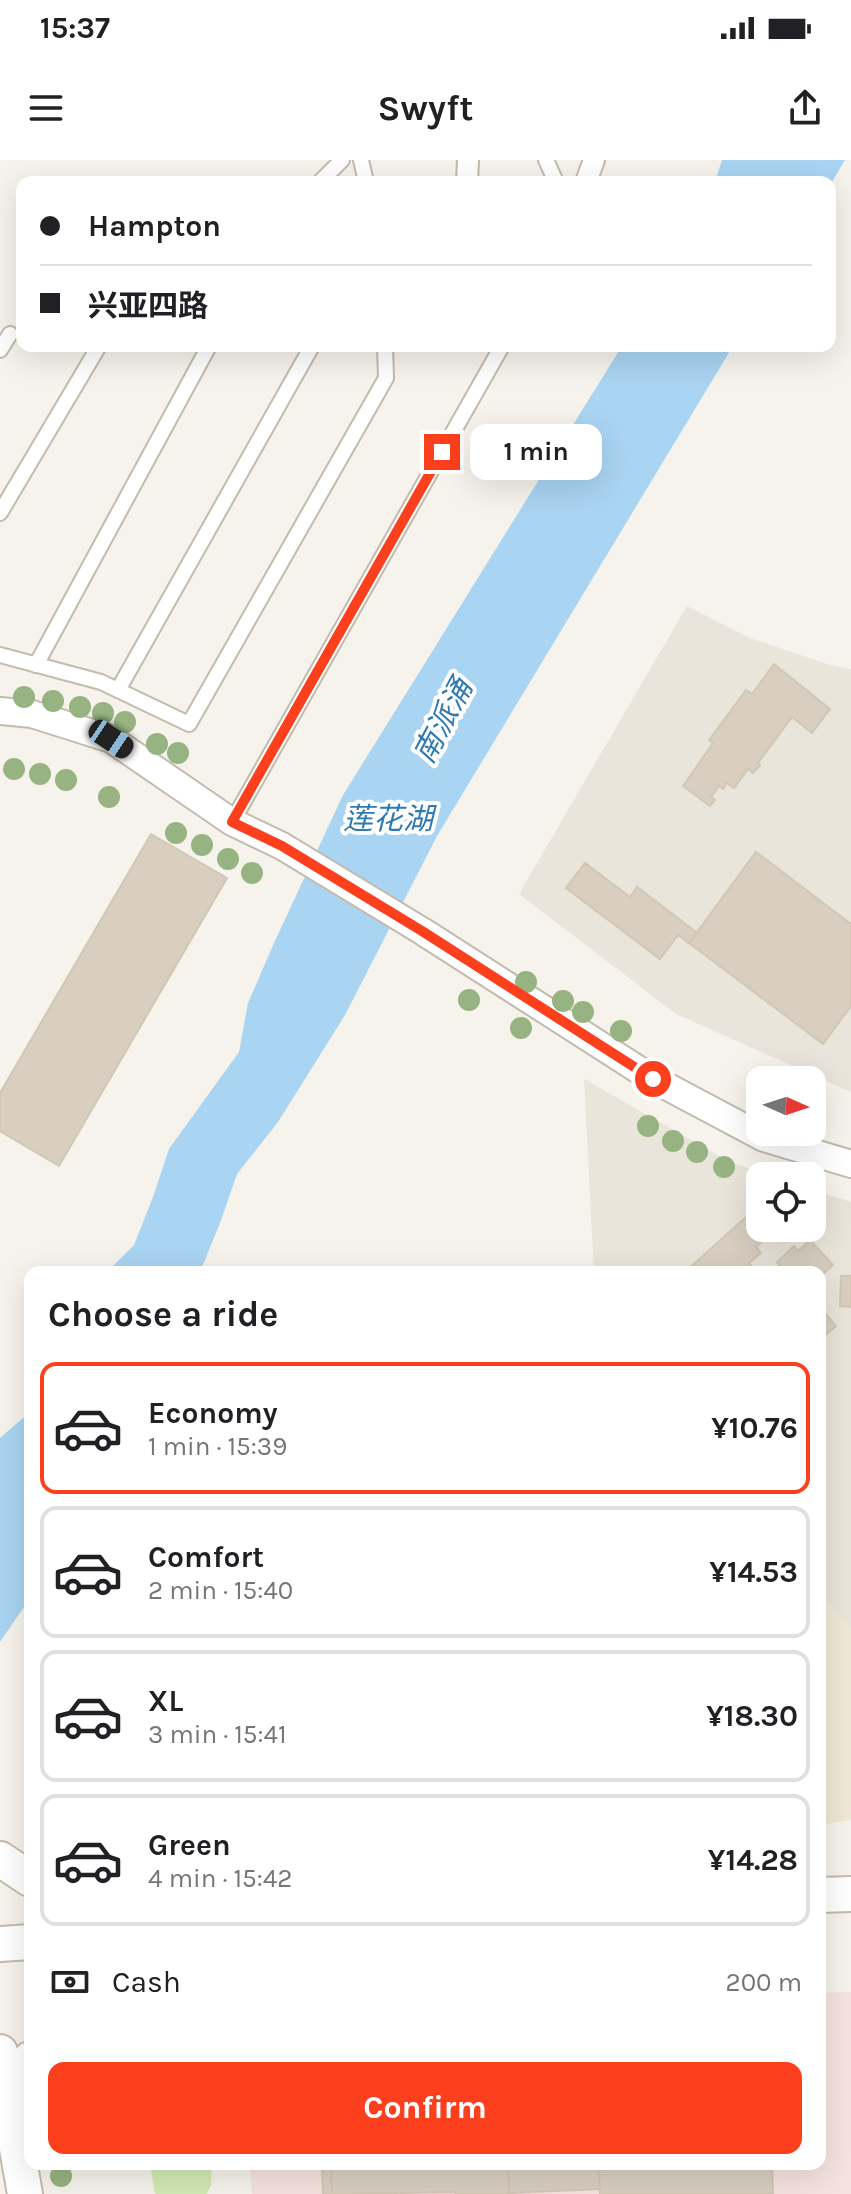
<!DOCTYPE html>
<html lang="en">
<head>
<meta charset="utf-8">
<style>
	:root { --surface:#fff; --page:#f6f6f6; --text:#202124; --muted:#757577; --line:#e0e0e0; --accent:#fc3f1d }
	body { margin:0; font-family:Karla,"Noto Sans SC",sans-serif; background:var(--page); color:var(--text); height:100vh; display:flex; flex-direction:column; font-size:30px; white-space:nowrap }
	* { box-sizing:border-box; margin:0 }
	p { font-size:26px; color:var(--muted) }
	.icon { flex:none; width:44px; height:44px; fill:none; stroke:currentColor; stroke-width:2; stroke-linecap:round; stroke-linejoin:round }
	.map { position:relative; flex:1; overflow:hidden }
	.drawer { position:absolute; left:24px; top:1106px; width:802px; height:904px; display:flex; flex-direction:column; background:var(--surface); border-radius:16px; box-shadow:0 8px 32px #0002 }
	.drawer>* { flex:none }
	.guide { position:absolute; left:16px; top:16px; width:820px; height:176px; border-radius:16px; box-shadow:0 8px 32px #0002; display:grid; align-content:center; height:176px; padding:0 24px; background:var(--surface) }
	.needle { width:52px; rotate:93deg }
	.tools { position:absolute; left:746px; top:906px; display:grid; gap:16px }
	.tools a { display:grid; place-items:center; width:80px; height:80px; border-radius:16px; background:var(--surface); box-shadow:0 8px 32px #0002; font-size:40px }
	.end { position:absolute; width:36px; height:36px; margin:-18px; border:10px solid #fc3f1d; background:#fff; box-shadow:0 0 0 4px #fff }
	.from { border-radius:50% }
	.bubble { position:absolute; height:56px; border-radius:16px; background:var(--surface); box-shadow:0 8px 32px #0002; font-size:26px; font-weight:700; line-height:56px; text-align:center }
	.car { position:absolute; width:24px; height:48px; margin:-24px -12px; border-radius:10px; box-shadow:0 0 6px 2px #0007; background:linear-gradient(#222 24%,#8ab4d8 0 40%,#222 0 76%,#8ab4d8 0 86%,#222 0) }
	.guide b { display:flex; align-items:center; gap:28px; height:76px; font-size:30px }
	.guide b+b { border-top:2px solid var(--line) }
	.guide i { width:20px; height:20px; background:var(--text) }
	ul { padding:0; list-style:none }
	li { display:flex; align-items:center; gap:24px; height:132px; margin:0 16px 12px; padding:0 8px; border:4px solid var(--line); border-radius:16px }
	li div { flex:1 }
	li b { display:block; font-size:30px }
	li em { font-style:normal; font-weight:700 }
	li.on { border-color:var(--accent) }
	li>.icon { width:72px; height:72px; stroke-width:1.5 }
	h2 { padding:0 24px; font-size:36px; line-height:96px }
	.pay { display:flex; align-items:center; gap:20px; height:88px; padding:0 24px; font-size:30px }
	.pay p { margin-inline-start:auto }
	.action { display:flex; gap:16px; margin-top:auto; padding:16px 24px }
	.action a { flex:1; height:92px; border-radius:16px; background:var(--accent); color:#fff; font-size:32px; font-weight:700; line-height:92px; text-align:center }
	.status { display:flex; justify-content:space-between; align-items:center; height:56px; padding:0 40px; background:var(--surface); direction:ltr }
	.status svg { height:22px; fill:currentColor }
	header { display:flex; justify-content:space-between; align-items:center; height:104px; padding:0 24px; background:var(--surface); font-size:36px; font-weight:700 }
	.map>svg:first-child { display:block }
</style>
</head>
<body>
<div class="status"><b>15:37</b><svg viewBox="0 0 49 12"><path d="M0 12V9h3v3zM5 12V6h3v6zM10 12V3h3v9zM15 12V0h3v12zM26 1h20v11H26zM47 4h2v5h-2z"/></svg></div>
<header><svg class="icon" aria-label="menu" viewBox="0 0 24 24"><path d="M4 6h16M4 12h16M4 18h16"/></svg>Swyft<svg class="icon" aria-label="share" viewBox="0 0 24 24"><path d="M12 15V3M7 8l5-5 5 5M5 13v7h14v-7"/></svg></header>
<div class="map">
<svg width="851" height="2034" viewBox="0 0 851 2034">
	<rect width="100%" height="100%" fill="#f6f3ec"/>
	<g fill="#eae5da">
		<polygon points="687,446 750,478 830,505 851,509 851,932 676,854 519,734"/>
		<polygon points="584,919 730,1002 771,1016 760,1016 760,1068 812,1068 812,1030 851,1042 851,1470 820,1432 820,1112 594,1112"/>
	</g>
	<polygon fill="#efe8d6" points="820,1432 851,1470 851,1660 820,1665"/>
	<polygon fill="#f6e3e0" points="851,1832 851,2034 252,2034 250,2004 820,2004 820,1833"/>
	<polygon fill="#d2eab5" points="150,2004 212,2004 211,2025 207,2034 155,2034"/>
	<g fill="#a9d4f2">
		<polygon points="722,0 845,0 830,25 830,22 715,22"/>
		<polygon points="622,186 733,186 437,676 345,855 278,962 237,1014 220,1063 200,1112 107,1112 134,1085 153,1037 169,989 239,892 248,843 274,783 343,635"/>
		<polygon points="30,1252 30,1438 0,1482 0,1278"/>
	</g>
	<g fill="#d8cfc1" stroke="#d3c7b4" stroke-width="2">
		<polygon points="774,504 830,549 812,573 792,557 758,603 760,605 753,613 748,609 734,628 727,623 723,629 719,626 711,637 715,640 710,646 683,626 713,583 709,580 746,530 752,534"/>
		<polygon points="151,674 227,718 59,1006 0,971 0,933"/>
		<polygon points="756,692 851,764 851,846 823,884 689,783"/>
		<polygon points="585,703 630,737 637,727 696,772 689,783 678,775 660,799 566,728"/>
		<polygon points="745,1058 764,1080 756,1087 761,1093 749,1103 757,1112 685,1112"/>
		<polygon points="810,1080 833,1105 820,1117 820,1112 773,1112 780,1106 777,1102 794,1086 798,1091"/>
		<polygon points="841,1116 851,1116 851,1147 840,1146"/>
		<polygon points="823,1151 836,1166 820,1180 820,1153"/>
		<polygon points="322,2004 331,2004 332,2034 323,2034"/>
		<polygon points="331,2004 508,2004 509,2034 455,2034 455,2032 332,2034"/>
		<polygon points="508,2004 599,2004 600,2029 509,2033"/>
		<polygon points="599,2004 772,2004 773,2034 600,2034"/>
	</g>
	<g fill="none" stroke-linecap="round" stroke-linejoin="round">
		<g stroke="#c2bbae" stroke-width="18">
			<g id="service">
				<polyline points="361,0 366,22"/>
				<polyline points="546,0 556,22"/>
				<polyline points="320,22 342,0"/>
				<polyline points="0,190 10,174"/>
				<polyline points="0,353 99,186"/>
				<polyline points="0,495 101,522 189,564 386,218 385,186"/>
				<polyline points="36,505 209,186"/>
				<polyline points="118,530 312,186"/>
				<polyline points="232,662 502,186"/>
			</g>
		</g>
		<g stroke="#c2bbae" stroke-width="24">
			<g id="pedestrian">
				<polyline points="467,22 468,0"/>
				<polyline points="586,22 594,0"/>
			</g>
		</g>
		<g stroke="#c2bbae" stroke-width="30">
			<polyline id="minor" points="0,551 32,554 111,579 232,662 282,686 422,771 653,919 764,978 851,1004"/>
		</g>
		<g stroke="#c2bbae" stroke-width="38">
			<g id="tertiary">
				<polyline points="0,1699 30,1719"/>
				<polyline points="820,1735 851,1734"/>
				<polyline points="0,1784 30,1782"/>
				<polyline points="0,1892 25,2034"/>
				<polyline points="25,1955 26,1914 30,1899"/>
			</g>
		</g>
		<use href="#service" stroke="#fff" stroke-width="14"/>
		<use href="#pedestrian" stroke="#fff" stroke-width="20"/>
		<use href="#minor" stroke="#fff" stroke-width="26"/>
		<use href="#tertiary" stroke="#fff" stroke-width="34"/>
	</g>
	<g fill="#97b381">
		<circle cx="24" cy="537" r="11"/>
		<circle cx="53" cy="541" r="11"/>
		<circle cx="80" cy="547" r="11"/>
		<circle cx="103" cy="553" r="11"/>
		<circle cx="125" cy="562" r="11"/>
		<circle cx="157" cy="584" r="11"/>
		<circle cx="178" cy="593" r="11"/>
		<circle cx="14" cy="609" r="11"/>
		<circle cx="40" cy="614" r="11"/>
		<circle cx="66" cy="620" r="11"/>
		<circle cx="109" cy="637" r="11"/>
		<circle cx="176" cy="673" r="11"/>
		<circle cx="202" cy="685" r="11"/>
		<circle cx="228" cy="699" r="11"/>
		<circle cx="252" cy="713" r="11"/>
		<circle cx="526" cy="822" r="11"/>
		<circle cx="469" cy="840" r="11"/>
		<circle cx="563" cy="841" r="11"/>
		<circle cx="583" cy="852" r="11"/>
		<circle cx="521" cy="868" r="11"/>
		<circle cx="621" cy="871" r="11"/>
		<circle cx="648" cy="966" r="11"/>
		<circle cx="673" cy="981" r="11"/>
		<circle cx="697" cy="992" r="11"/>
		<circle cx="724" cy="1007" r="11"/>
		<circle cx="61" cy="2016" r="11"/>
	</g>
	<g fill="none" stroke-linecap="round" stroke-linejoin="round">
		<polyline stroke="#fc3f1d" stroke-width="10" points="442,292 232,662 282,686 422,771 653,919"/>
	</g>
	<g text-anchor="middle" dominant-baseline="central" stroke-width="8" stroke-linejoin="round" paint-order="stroke">
		<g font-size="30" font-style="italic" fill="#2e7ab2" stroke="#fff">
			<text transform="translate(443 561) rotate(-62)">南派涌</text>
			<text x="388" y="659">莲花湖</text>
		</g>
	</g>
</svg>
<div class="tools">
<a><svg class="needle" viewBox="-14 -14 28 28"><path d="M0-13l5 13h-10z" fill="#e53935"/><path d="M0 13l5-13h-10z" fill="#757577"/></svg></a>
<a><svg class="icon" aria-label="locate" viewBox="0 0 24 24"><circle cx="12" cy="12" r="6"/><path d="M12 2v4M12 18v4M2 12h4M18 12h4"/></svg></a>
</div>
<i class="end from" style="left:653px;top:919px"></i>
<i class="end" style="left:442px;top:292px"></i>
<div class="bubble" style="left:470px;top:264px;width:132px">1 min</div>
<i class="car" style="left:111px;top:579px;rotate:124deg"></i>
<div class="guide">
<b><i class="from"></i>Hampton</b>
<b><i></i>兴亚四路</b>
</div>
<section class="drawer">
<h2>Choose a ride</h2>
<ul>
<li class="on"><svg class="icon" aria-label="car" viewBox="0 0 24 24"><path d="M5 17H2v-5l4-1 3-4h7l3 4 3 1v5h-3M9 17h6M6 11h13"/><circle cx="7" cy="17" r="2"/><circle cx="17" cy="17" r="2"/></svg><div><b>Economy</b><p>1 min · 15:39</p></div><em>¥10.76</em></li>
<li><svg class="icon" aria-label="car" viewBox="0 0 24 24"><path d="M5 17H2v-5l4-1 3-4h7l3 4 3 1v5h-3M9 17h6M6 11h13"/><circle cx="7" cy="17" r="2"/><circle cx="17" cy="17" r="2"/></svg><div><b>Comfort</b><p>2 min · 15:40</p></div><em>¥14.53</em></li>
<li><svg class="icon" aria-label="car" viewBox="0 0 24 24"><path d="M5 17H2v-5l4-1 3-4h7l3 4 3 1v5h-3M9 17h6M6 11h13"/><circle cx="7" cy="17" r="2"/><circle cx="17" cy="17" r="2"/></svg><div><b>XL</b><p>3 min · 15:41</p></div><em>¥18.30</em></li>
<li><svg class="icon" aria-label="car" viewBox="0 0 24 24"><path d="M5 17H2v-5l4-1 3-4h7l3 4 3 1v5h-3M9 17h6M6 11h13"/><circle cx="7" cy="17" r="2"/><circle cx="17" cy="17" r="2"/></svg><div><b>Green</b><p>4 min · 15:42</p></div><em>¥14.28</em></li>
</ul>
<div class="pay"><svg class="icon" aria-label="cash" viewBox="0 0 24 24"><path d="M3 7h18v10H3z"/><circle cx="12" cy="12" r="2"/></svg>Cash<p>200 m</p></div>
<div class="action"><a>Confirm</a></div>
</section>
</div>
</body>
</html>
